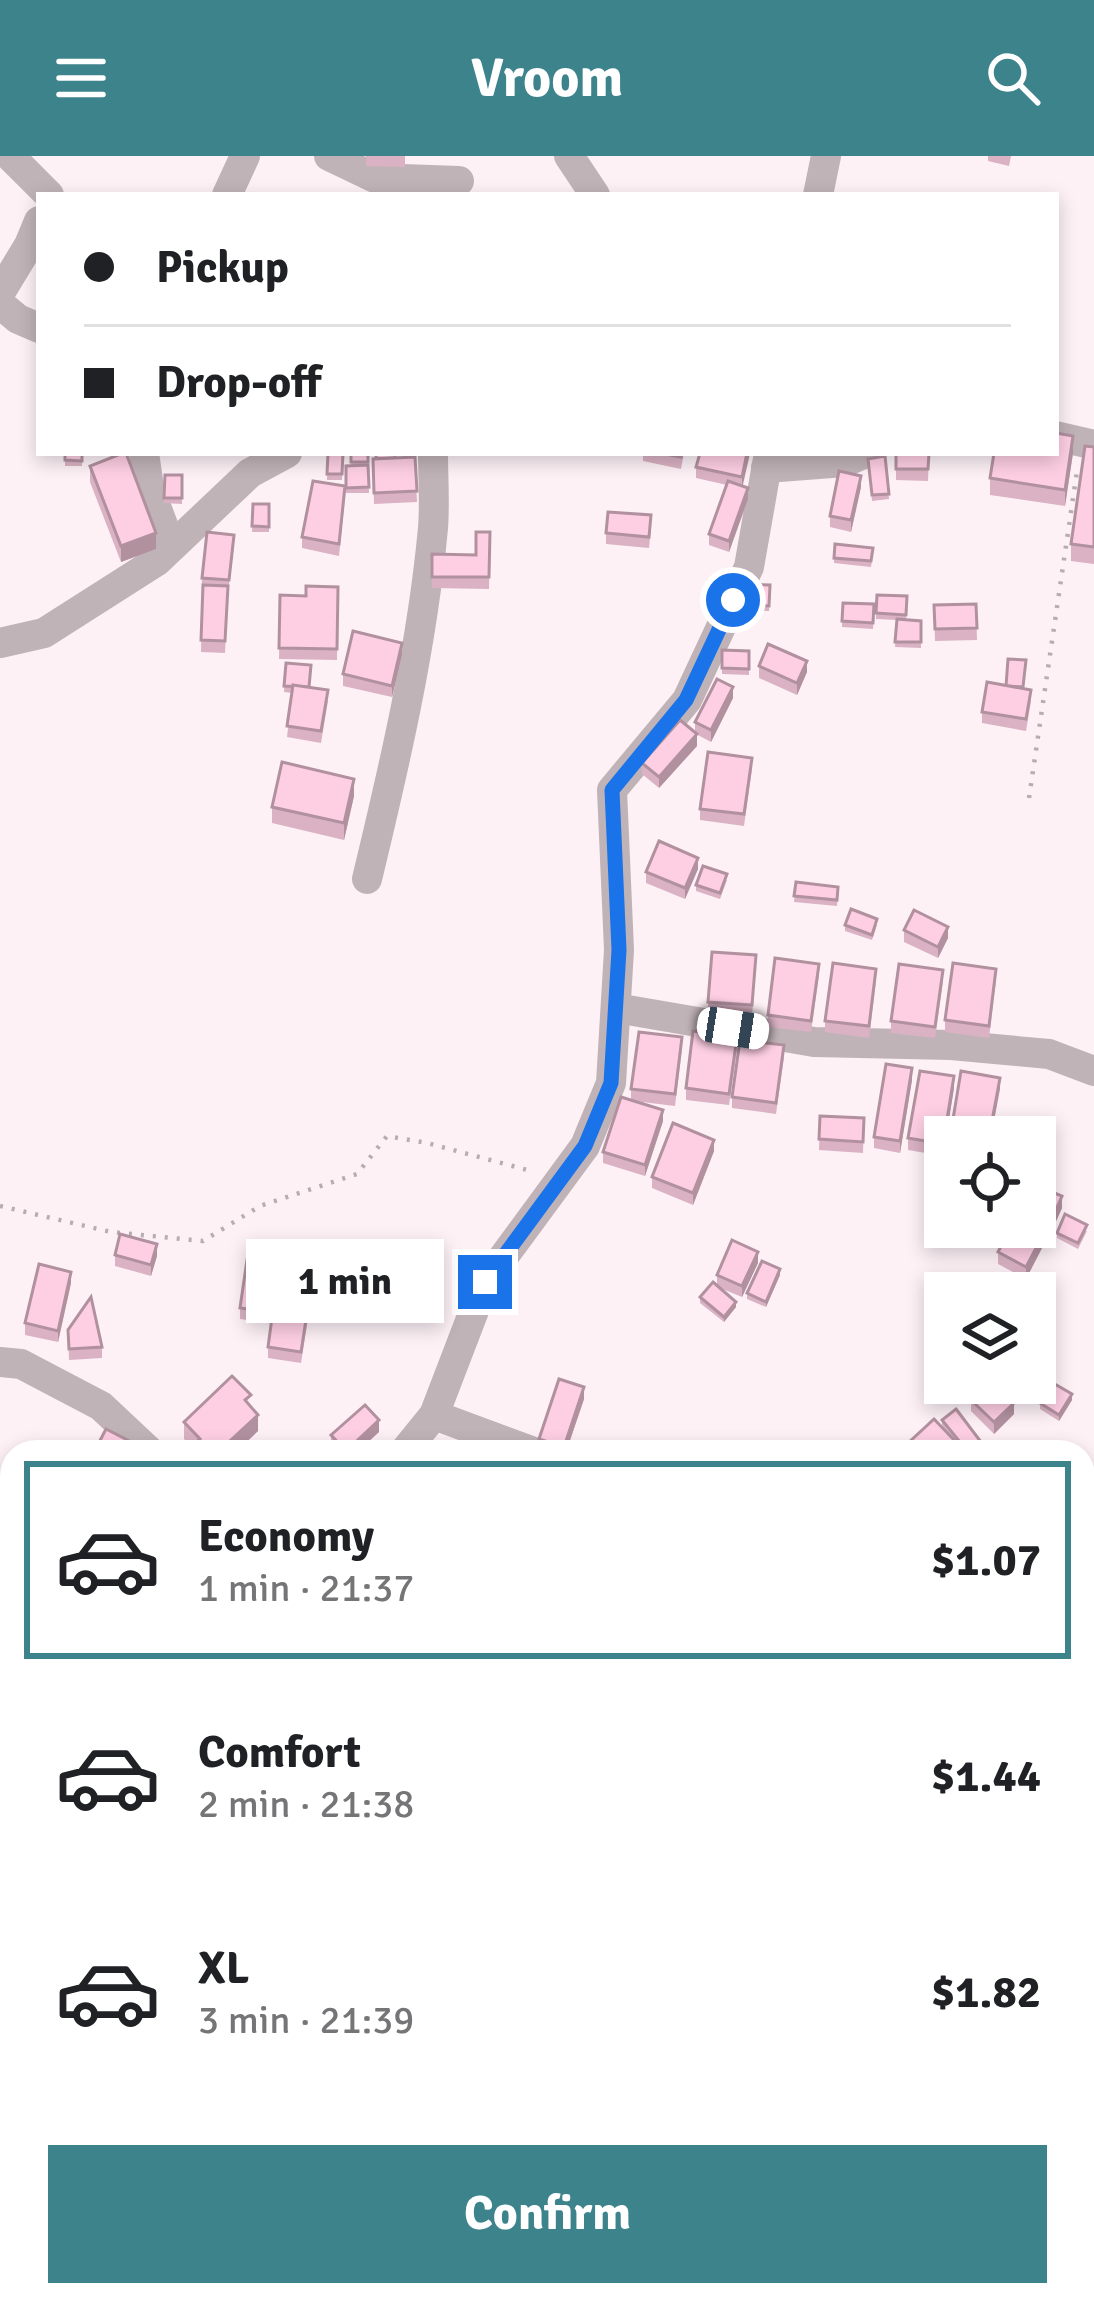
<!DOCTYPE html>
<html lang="en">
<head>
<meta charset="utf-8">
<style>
	:root { --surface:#fff; --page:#f6f6f6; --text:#202124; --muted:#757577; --line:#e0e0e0; --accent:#3c838c }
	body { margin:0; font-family:Signika,sans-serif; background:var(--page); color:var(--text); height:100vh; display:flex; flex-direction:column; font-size:45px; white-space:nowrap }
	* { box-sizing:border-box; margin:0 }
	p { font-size:39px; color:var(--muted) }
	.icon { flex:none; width:66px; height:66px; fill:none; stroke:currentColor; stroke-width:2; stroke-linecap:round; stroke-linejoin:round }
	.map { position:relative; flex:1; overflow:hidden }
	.side { position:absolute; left:0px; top:1284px; width:1095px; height:867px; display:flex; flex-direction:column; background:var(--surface); border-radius:36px 36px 0 0; box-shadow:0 6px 18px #0003 }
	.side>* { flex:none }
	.hud { position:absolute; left:36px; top:36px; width:1023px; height:264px; border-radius:0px; box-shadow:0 6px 18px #0003; display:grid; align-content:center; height:264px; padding:0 48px; background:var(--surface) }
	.controls { position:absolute; left:924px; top:960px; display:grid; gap:24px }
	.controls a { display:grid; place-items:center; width:132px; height:132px; border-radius:0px; background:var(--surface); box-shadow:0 6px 18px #0003; font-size:60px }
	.end { position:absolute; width:54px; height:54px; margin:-27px; border:15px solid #1a73e8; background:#fff; box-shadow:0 0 0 6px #fff }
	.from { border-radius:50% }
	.bubble { position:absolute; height:84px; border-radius:0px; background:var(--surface); box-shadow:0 6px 18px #0003; font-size:39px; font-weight:700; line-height:84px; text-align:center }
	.car { position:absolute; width:36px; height:72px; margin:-36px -18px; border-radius:15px; box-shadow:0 0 9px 3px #0007; background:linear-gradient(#fff 24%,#345 0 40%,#fff 0 76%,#345 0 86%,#fff 0) }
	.hud b { display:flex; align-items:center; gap:42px; height:114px; font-size:45px }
	.hud b+b { border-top:3px solid var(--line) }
	.hud i { width:30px; height:30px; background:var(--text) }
	ul { padding:21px 0 0; list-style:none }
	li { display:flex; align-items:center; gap:36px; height:198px; margin:0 24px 18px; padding:0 24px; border:6px solid transparent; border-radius:0px }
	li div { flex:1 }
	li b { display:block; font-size:45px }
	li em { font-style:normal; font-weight:700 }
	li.active { border-color:var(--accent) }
	li>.icon { width:108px; height:108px; stroke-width:1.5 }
	.cta { display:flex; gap:24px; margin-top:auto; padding:24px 48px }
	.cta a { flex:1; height:138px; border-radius:0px; background:var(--accent); color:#fff; font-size:48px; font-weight:700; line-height:138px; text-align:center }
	header { display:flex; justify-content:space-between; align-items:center; height:156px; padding:0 48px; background:var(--accent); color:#fff; font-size:54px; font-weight:700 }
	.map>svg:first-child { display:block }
</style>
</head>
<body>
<header><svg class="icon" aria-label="menu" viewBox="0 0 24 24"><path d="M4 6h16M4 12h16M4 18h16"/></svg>Vroom<svg class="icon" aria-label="search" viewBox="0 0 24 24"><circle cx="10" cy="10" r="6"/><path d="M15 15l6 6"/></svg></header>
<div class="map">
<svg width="1094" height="2149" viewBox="0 0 1094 2149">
	<rect width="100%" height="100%" fill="#fdf1f6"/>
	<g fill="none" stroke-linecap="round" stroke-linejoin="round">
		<g stroke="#b7acb0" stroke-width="4.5" stroke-dasharray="3 9" stroke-linecap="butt">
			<polyline points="1029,642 1077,315"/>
			<polyline points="0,1050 111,1076 203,1085 260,1050 357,1018 387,980 427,987 531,1015"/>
		</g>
		<g stroke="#c0b3b8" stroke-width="30">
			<polyline points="10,0 49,39"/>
			<polyline points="329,0 375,22 459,25"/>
			<polyline points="569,0 595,39"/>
			<polyline points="227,39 245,0"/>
			<polyline points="818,39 826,0"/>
			<polyline points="0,137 29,89 39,65"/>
			<polyline points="0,148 18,163 39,172"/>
			<polyline points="1056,280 1094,289"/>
			<polyline points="144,297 149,331 171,391"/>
			<polyline points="766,312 845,306 866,297"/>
			<polyline points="0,487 44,477 157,405 250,317 287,297"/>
			<path d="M 367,723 C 395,607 422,491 433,372 C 435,347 433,322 433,297"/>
			<polyline points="616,852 814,886 951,889 1049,898 1094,915"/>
			<polyline points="0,1206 21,1208 101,1250 150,1296"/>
			<polyline points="434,1259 534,1296"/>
			<polyline points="404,1296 434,1259 485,1126 585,990 611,927 619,794 612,634 687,544 749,411 769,297"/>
			<polyline points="0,1957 12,1959"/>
			<polyline points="130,2139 134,2149"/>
			<polyline points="745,2139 746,2149"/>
			<polyline points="375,2149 375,2139"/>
			<polyline points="920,2149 920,2139"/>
		</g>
	</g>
	<g fill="#dab2c3">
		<polygon points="366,0 405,0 405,11 366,10"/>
		<polygon points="988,0 1011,0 1009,10 988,5"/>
		<polygon points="1094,291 1094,408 1071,405 1071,388"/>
		<rect x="65" y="297" width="17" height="13"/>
		<polygon points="328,297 343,297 342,324 327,324"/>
		<polygon points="351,297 368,297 369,337 346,337 346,310 351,310"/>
		<polygon points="643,297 684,297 681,313 643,305"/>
		<polygon points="750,297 742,330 748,343 729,396 709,389 709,378 727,329 696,322 696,311"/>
		<polygon points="896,297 929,297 928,325 896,324"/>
		<polygon points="1073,297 1065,350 990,339 990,322"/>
		<polygon points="885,300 889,343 872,345 868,303"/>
		<polygon points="415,301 417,346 374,348 373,303"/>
		<polygon points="90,310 156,393 121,406 90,326"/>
		<polygon points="165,319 182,319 182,348 164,347"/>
		<polygon points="861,331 851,376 830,371 830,360"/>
		<polygon points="345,341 339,400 302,392 302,381"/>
		<polygon points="253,348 269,348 269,376 252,376"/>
		<polygon points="651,371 649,392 606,388 606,377"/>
		<polygon points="490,376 489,433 432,432 432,398 476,399"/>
		<polygon points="835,388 873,398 871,411 834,407"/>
		<polygon points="234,390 228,436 225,497 201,496 202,422"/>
		<polygon points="770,429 769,455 745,454 745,448"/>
		<polygon points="338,431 337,504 279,503 280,439 306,440"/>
		<polygon points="877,439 907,440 906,464 921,465 921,492 895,491 897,464 876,463"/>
		<polygon points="843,447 874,448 873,473 842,471"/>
		<polygon points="976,448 977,484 935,485 934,449"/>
		<polygon points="749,495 749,519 722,518 722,512"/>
		<polygon points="402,499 392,541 343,530 343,518"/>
		<polygon points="286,507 309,531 328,545 321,587 287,581 292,537 284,536"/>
		<polygon points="759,510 807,516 797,539 759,522"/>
		<polygon points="1024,532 1031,545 1026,575 982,567 982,556"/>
		<polygon points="733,542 711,586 696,578 697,590 659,632 642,618 642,607 695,577 695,566"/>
		<polygon points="752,613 744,670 700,664 700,653"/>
		<polygon points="354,640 344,684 272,667 272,651"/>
		<polygon points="698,713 685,743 646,727 646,716"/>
		<polygon points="727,724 720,743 696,735 696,729"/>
		<polygon points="796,726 838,731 837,750 794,746"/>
		<polygon points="845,769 877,769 872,784 845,775"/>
		<polygon points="904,774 948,782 938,802 904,786"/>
		<polygon points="756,810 752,860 708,857 708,846"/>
		<polygon points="819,819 811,876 768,871 768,859"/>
		<polygon points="996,824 989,882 945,876 945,864"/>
		<polygon points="876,825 869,882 825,876 825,865"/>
		<polygon points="943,825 935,882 891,877 891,865"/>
		<polygon points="682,892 675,950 634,945 663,965 645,1020 603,1007 603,996 631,944 631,933"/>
		<polygon points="737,893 729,949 686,944 686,932"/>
		<polygon points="784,901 776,958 732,952 732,941"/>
		<polygon points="912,924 900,997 874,992 874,981"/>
		<polygon points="954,932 943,1000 908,994 908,982"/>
		<polygon points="820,960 864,962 863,997 819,994"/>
		<polygon points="714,995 693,1049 652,1032 652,1021"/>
		<polygon points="1035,1029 1062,1052 1048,1083 1040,1080 1042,1092 1026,1123 998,1108 998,1096 1011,1071 1035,1071"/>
		<polygon points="1087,1075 1078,1093 1057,1082 1057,1077"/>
		<polygon points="115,1099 157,1100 151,1120 115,1110"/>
		<polygon points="758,1107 742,1141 720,1132 736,1151 724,1166 700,1147 700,1141 717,1129 717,1119"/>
		<polygon points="272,1119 265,1167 240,1163 240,1152"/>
		<polygon points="780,1119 766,1151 747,1143 747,1137"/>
		<polygon points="71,1127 58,1186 25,1179 25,1167"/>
		<polygon points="308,1163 301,1207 268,1202 268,1191"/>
		<polygon points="68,1174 102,1191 102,1202 69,1204"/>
		<polygon points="999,1227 1025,1227 1017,1239"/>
		<polygon points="584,1243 566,1296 539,1295 539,1283"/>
		<polygon points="971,1244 1014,1258 994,1278 971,1255"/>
		<polygon points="1072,1244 1059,1265 1040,1253 1040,1247"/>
		<polygon points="942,1264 981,1292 975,1296 962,1296 956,1288 956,1296 905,1296 905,1290 950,1280 942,1269"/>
		<polygon points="184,1266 258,1275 236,1296 192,1296 192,1292 184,1283"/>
		<polygon points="379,1276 357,1296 336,1296 331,1291 331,1279"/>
		<polygon points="0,1474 12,1479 12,1503 8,1513 0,1510"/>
		<polygon points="12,1547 12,1577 4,1572 4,1561"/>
		<polygon points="12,2014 12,2057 6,2064 0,2057 0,2027"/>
		<polygon points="90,2139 121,2139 126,2149 95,2149"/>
		<polygon points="191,2139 209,2139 209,2147 191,2146"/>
	</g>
	<g fill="#b2919f">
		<polygon points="1073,280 1073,297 1065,350 1065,334"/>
		<polygon points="747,297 750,297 742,333 742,321"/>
		<polygon points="861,320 861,331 851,376 851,364"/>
		<polygon points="748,332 748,343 729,396 729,385"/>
		<polygon points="156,377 156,393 121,406 121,390"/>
		<polygon points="402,487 402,499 392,541 392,530"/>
		<polygon points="807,505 807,516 797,539 797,527"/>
		<polygon points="733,531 733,542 711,586 711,574"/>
		<polygon points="697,578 697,590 659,632 659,621"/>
		<polygon points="354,623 354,640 344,684 344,667"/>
		<polygon points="698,702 698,713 685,743 685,732"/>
		<polygon points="948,771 948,782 938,802 938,791"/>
		<polygon points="912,912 912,924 900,997 900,985"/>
		<polygon points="954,920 954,932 943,1000 943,988"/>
		<polygon points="1000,922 1000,933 991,981 989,981"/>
		<polygon points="663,954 663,965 645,1020 645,1009"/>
		<polygon points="714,984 714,995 693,1049 693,1037"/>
		<polygon points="1062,1040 1062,1052 1048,1083 1048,1072"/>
		<polygon points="1042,1081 1042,1092 1026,1123 1026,1111"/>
		<polygon points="157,1088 157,1100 151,1120 151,1109"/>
		<polygon points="758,1096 758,1107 742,1141 742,1130"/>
		<polygon points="780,1113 780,1119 766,1151 766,1146"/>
		<polygon points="71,1116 71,1127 58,1186 58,1175"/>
		<polygon points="736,1146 736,1151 724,1166 724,1161"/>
		<polygon points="584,1231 584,1243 566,1296 564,1296"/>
		<polygon points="1072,1238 1072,1244 1059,1265 1059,1259"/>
		<polygon points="1014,1247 1014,1258 994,1278 994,1266"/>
		<polygon points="258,1259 258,1275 236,1296 218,1296"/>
		<polygon points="379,1264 379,1276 357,1296 346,1296"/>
		<polygon points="1094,1511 1094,1522 1085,1572 1085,1561"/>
		<polygon points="12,1853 12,1865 0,1883 0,1872"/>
		<polygon points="12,1995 12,2012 0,2022 0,2005"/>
		<polygon points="12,2046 12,2057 6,2064 6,2052"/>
		<polygon points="12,2104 12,2115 0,2127 0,2116"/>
	</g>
	<g fill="#fecfe3" stroke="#b2919f" stroke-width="3">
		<polygon points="1056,277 1073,280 1065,334 990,322 994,297 1056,297"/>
		<polygon points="1085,290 1094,291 1094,391 1071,388"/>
		<polygon points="65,297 82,297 82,305 65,304"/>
		<polygon points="123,297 126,297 156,377 121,390 90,310"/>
		<polygon points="328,297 343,297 342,318 327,318"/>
		<rect x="351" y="297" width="17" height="9"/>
		<polygon points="376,297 395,297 395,302 376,303"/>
		<polygon points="659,297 682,297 681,301"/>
		<polygon points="700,297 747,297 742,321 696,311"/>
		<polygon points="896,297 929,297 928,313 896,313"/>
		<polygon points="885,300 889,338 872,339 868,303"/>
		<polygon points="415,301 417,335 374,337 373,303"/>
		<polygon points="368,309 369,331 346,332 346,310"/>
		<polygon points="839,315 861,320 851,364 830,360"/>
		<polygon points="165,319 182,319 182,342 164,342"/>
		<polygon points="313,325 345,330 339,388 302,381"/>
		<polygon points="728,325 748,332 729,385 709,378"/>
		<polygon points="253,348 269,348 269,371 252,370"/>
		<polygon points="608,356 651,359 649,381 606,377"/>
		<polygon points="207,376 234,379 229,424 202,422"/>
		<polygon points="476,376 490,376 489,421 432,421 432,398 476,399"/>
		<polygon points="835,388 873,392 871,405 834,402"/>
		<polygon points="746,428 770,429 769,450 745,448"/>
		<polygon points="203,429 228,430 225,485 201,484"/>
		<polygon points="306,430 338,431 337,493 279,492 280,439 306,440"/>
		<polygon points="877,439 907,440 906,459 876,457"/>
		<polygon points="843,447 874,448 873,467 842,465"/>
		<polygon points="976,448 977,472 935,473 934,449"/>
		<polygon points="897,463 921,465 921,486 895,486"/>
		<polygon points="353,475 402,487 392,530 343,518"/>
		<polygon points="768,488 807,505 797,527 759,510"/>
		<polygon points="722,494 749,495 749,513 722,512"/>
		<polygon points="1008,503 1026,504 1023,531 1006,530"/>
		<polygon points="286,507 311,509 309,531 284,530"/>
		<polygon points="717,523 733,531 711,574 695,566"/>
		<polygon points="987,526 1031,534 1026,563 982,556"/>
		<polygon points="293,529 328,534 321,575 287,570"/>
		<polygon points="680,564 697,578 659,621 642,607"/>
		<polygon points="708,596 752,602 744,658 700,653"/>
		<polygon points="282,606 354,623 344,667 272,651"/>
		<polygon points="659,685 698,702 685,732 646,716"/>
		<polygon points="703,710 727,718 720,737 696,729"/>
		<polygon points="796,726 838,731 837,744 794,740"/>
		<polygon points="851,753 877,763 872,779 845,769"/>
		<polygon points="914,754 948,771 938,791 904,774"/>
		<polygon points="712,796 756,799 752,849 708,846"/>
		<polygon points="775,802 819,808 811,865 768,859"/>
		<polygon points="833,807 876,813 869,870 825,865"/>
		<polygon points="953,807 996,813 989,870 945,864"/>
		<polygon points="899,808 943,814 935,871 891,865"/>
		<polygon points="693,875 737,881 729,938 686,932"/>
		<polygon points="639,876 682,881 675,938 631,933"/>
		<polygon points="740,884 784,889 776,947 732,941"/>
		<polygon points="886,908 912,912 900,985 874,981"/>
		<polygon points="920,915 954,920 943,988 908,982"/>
		<polygon points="961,915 1000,922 989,981 950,981"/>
		<polygon points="621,941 663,954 645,1009 603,996"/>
		<polygon points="820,960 864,962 863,986 819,983"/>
		<polygon points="673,967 714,984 693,1037 652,1021"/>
		<polygon points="1035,1029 1062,1040 1048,1072 1035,1066"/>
		<polygon points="1065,1058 1087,1069 1078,1087 1057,1077"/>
		<polygon points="1011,1071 1024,1071 1042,1081 1026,1111 998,1096"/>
		<polygon points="120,1078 157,1088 151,1109 115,1099"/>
		<polygon points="732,1084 758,1096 742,1130 717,1119"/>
		<polygon points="247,1104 272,1107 265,1155 240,1152"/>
		<polygon points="762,1105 780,1113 766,1146 747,1137"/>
		<polygon points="39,1108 71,1116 58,1175 25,1167"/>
		<polygon points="713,1126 736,1146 724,1161 700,1141"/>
		<polygon points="91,1141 102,1191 69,1193 68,1174"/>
		<polygon points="274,1147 308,1151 301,1196 268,1191"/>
		<polygon points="232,1220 251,1239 245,1244 258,1259 218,1296 198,1296 192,1290 200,1283 184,1266"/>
		<polygon points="559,1223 584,1231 564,1291 539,1283"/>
		<polygon points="988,1227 994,1227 1014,1247 994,1266 971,1244"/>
		<polygon points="1053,1227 1072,1238 1059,1259 1040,1247"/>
		<polygon points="365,1249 379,1264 346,1295 331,1279"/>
		<polygon points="956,1253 981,1286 968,1296 942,1264"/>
		<polygon points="934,1263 956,1286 945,1296 910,1296 905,1290"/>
		<polygon points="106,1273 141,1291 139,1296 94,1296"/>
		<polygon points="491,1289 506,1294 505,1296 488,1296"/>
		<polygon points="1083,1385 1094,1389 1094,1408 1092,1412 1083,1408"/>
		<polygon points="0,1474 12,1479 12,1491 8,1502 0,1499"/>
		<polygon points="1083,1503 1094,1507 1085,1561 1083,1560"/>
		<polygon points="12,1547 12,1566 4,1561"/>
		<polygon points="6,1827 12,1830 12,1853 0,1872 0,1836"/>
		<polygon points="0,1963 12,1975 12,1995 0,2005"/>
		<polygon points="12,2014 12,2046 6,2052 0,2046 0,2027"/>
		<polygon points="1,2062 11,2071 0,2082 0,2063"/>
		<polygon points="12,2070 12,2104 0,2116 0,2082"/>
		<polygon points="12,2113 12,2131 7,2136 0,2130 0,2125"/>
		<polygon points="96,2139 121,2139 126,2149 101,2149"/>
		<rect x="254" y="2139" width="52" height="10"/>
	</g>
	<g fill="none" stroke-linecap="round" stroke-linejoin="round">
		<polyline stroke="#1a73e8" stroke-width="15" points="485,1126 585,990 611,927 619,794 612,634 686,544 733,444"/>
	</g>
</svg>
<div class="controls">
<a><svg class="icon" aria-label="locate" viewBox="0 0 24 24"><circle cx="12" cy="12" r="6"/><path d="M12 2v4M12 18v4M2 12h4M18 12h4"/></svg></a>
<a><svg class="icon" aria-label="layers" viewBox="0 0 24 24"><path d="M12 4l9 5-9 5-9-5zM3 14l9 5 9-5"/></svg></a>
</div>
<i class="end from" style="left:733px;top:444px"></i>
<i class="end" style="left:485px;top:1126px"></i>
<div class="bubble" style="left:246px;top:1083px;width:198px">1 min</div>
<i class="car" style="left:733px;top:872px;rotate:99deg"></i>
<div class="hud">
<b><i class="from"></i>Pickup</b>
<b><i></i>Drop-off</b>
</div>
<section class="side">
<ul>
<li class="active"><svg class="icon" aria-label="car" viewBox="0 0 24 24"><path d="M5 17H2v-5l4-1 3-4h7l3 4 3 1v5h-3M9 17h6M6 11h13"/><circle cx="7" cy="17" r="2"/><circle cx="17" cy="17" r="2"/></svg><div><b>Economy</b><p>1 min · 21:37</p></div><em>$1.07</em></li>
<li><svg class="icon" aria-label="car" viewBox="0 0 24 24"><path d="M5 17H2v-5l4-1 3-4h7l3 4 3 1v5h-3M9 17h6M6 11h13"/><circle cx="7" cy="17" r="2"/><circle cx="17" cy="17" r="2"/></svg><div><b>Comfort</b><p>2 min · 21:38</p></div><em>$1.44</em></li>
<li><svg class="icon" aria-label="car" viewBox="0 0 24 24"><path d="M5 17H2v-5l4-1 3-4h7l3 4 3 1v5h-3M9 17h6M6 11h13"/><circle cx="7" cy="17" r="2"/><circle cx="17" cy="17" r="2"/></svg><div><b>XL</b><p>3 min · 21:39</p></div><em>$1.82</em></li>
</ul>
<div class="cta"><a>Confirm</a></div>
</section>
</div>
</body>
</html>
